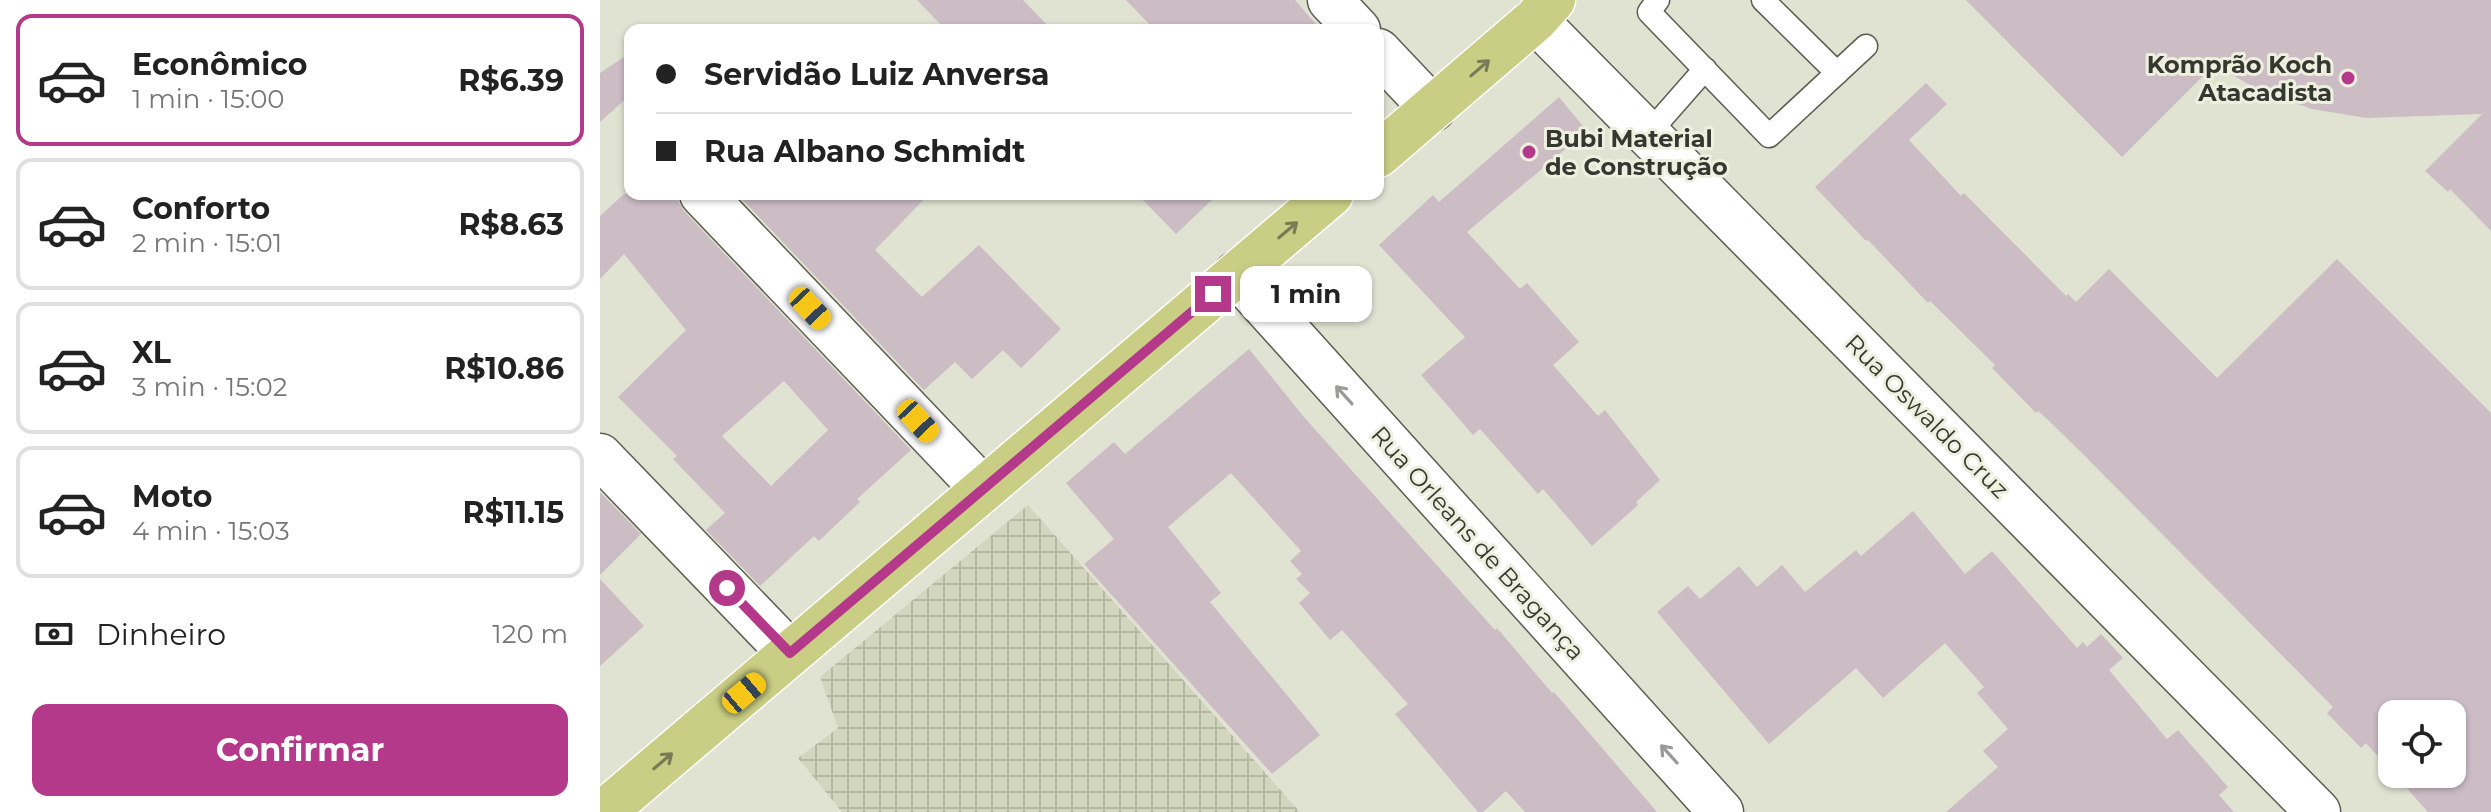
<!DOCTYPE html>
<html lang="pt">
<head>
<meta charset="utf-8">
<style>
	:root { --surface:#fff; --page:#f2f2f2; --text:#222; --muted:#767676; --line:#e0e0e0; --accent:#b5398a }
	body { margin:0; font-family:Montserrat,sans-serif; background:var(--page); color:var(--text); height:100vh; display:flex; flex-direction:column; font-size:30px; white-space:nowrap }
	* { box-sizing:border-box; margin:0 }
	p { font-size:26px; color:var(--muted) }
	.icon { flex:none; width:44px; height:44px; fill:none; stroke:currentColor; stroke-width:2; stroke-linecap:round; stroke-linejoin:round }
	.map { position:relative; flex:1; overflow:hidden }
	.panel { display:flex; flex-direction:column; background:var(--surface); width:600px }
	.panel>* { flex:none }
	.hud { position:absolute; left:24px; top:24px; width:760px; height:176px; border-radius:16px; box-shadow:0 2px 6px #0004; display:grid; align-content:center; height:176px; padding:0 32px; background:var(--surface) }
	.controls { position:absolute; left:1778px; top:700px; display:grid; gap:16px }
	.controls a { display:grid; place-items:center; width:88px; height:88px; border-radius:16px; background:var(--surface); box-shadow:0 2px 6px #0004; font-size:40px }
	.end { position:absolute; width:36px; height:36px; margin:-18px; border:10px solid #b5398a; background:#fff; box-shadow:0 0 0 4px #fff }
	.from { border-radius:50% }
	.bubble { position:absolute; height:56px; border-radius:16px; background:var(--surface); box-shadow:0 2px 6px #0004; font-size:26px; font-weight:700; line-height:56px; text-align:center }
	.car { position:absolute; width:24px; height:48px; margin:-24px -12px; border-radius:10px; box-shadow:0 0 6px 2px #0007; background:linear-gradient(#f5c518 24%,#345 0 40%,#f5c518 0 76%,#345 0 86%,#f5c518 0) }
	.hud b { display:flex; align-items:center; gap:28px; height:76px; font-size:30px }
	.hud b+b { border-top:2px solid var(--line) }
	.hud i { width:20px; height:20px; background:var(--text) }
	ul { padding:14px 0 0; list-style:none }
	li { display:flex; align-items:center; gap:24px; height:132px; margin:0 16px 12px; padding:0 16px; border:4px solid var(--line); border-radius:16px }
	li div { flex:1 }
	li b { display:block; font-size:30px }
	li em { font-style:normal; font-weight:700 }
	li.current { border-color:var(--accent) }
	li>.icon { width:72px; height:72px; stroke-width:1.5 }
	.pay { display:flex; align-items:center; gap:20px; height:88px; padding:0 32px; font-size:30px }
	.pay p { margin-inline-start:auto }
	.button { display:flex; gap:16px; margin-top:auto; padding:16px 32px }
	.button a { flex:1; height:92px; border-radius:16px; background:var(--accent); color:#fff; font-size:32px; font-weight:700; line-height:92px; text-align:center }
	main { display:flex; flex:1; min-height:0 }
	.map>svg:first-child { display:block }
</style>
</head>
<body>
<main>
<section class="panel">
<ul>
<li class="current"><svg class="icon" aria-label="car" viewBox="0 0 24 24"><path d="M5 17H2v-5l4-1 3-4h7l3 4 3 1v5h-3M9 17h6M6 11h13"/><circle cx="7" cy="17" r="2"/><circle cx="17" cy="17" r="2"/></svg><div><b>Econômico</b><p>1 min · 15:00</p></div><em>R$6.39</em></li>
<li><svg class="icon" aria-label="car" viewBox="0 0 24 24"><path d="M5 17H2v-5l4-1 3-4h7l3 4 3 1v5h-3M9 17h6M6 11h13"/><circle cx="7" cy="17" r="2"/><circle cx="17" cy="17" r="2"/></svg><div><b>Conforto</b><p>2 min · 15:01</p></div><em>R$8.63</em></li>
<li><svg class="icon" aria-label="car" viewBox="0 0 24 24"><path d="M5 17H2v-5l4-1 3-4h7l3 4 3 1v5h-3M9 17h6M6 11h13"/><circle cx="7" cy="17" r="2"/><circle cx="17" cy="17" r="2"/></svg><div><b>XL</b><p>3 min · 15:02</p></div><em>R$10.86</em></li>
<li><svg class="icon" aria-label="car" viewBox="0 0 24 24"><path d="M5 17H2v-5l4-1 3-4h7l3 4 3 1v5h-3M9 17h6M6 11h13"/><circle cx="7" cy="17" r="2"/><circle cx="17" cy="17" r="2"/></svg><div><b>Moto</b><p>4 min · 15:03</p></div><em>R$11.15</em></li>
</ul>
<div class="pay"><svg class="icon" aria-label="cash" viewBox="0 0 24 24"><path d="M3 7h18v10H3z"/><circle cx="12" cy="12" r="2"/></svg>Dinheiro<p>120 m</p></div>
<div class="button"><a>Confirmar</a></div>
</section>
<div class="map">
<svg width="1891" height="812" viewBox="0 0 1891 812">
	<defs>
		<pattern id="industrial-grid" width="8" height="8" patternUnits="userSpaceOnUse" patternTransform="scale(2)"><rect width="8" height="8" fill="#d3d6bf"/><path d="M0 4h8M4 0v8" fill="none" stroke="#b6b8a5"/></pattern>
	</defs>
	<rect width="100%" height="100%" fill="#e0e2d2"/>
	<polygon fill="url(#industrial-grid)" points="428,505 700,812 242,812 198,758 238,728 220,677"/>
	<g fill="#ccbdc5" fill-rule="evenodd">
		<polygon points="317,0 423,0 452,30 346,30"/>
		<polygon points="526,0 695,0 721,30 555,30"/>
		<polygon points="1366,0 1891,0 1891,231 1850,189 1848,192 1825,171 1882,114 1766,118 1712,109 1661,91 1614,65 1522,157"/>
		<polygon points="30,53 30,95 0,122 0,73"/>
		<polygon points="1326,83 1347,104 1309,140 1361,196 1364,193 1466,296 1468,294 1476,302 1509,269 1617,378 1737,259 1891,413 1891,812 1828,812 1794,774 1852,774 1852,714 1792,714 1792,772 1766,743 1761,748 1727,713 1733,707 1483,454 1446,418 1438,411 1436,413 1392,368 1395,365 1330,301 1328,303 1268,240 1266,241 1215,187"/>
		<polygon points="959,97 987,131 867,232 920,289 927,283 979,342 953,365 998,416 1005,410 1060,480 1036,502 1038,505 992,546 943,489 938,494 880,429 873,435 821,375 865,337 779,245 833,195 839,202"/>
		<path d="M 24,194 L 78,194 L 78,201 L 84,211 L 311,450 L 257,499 L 260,502 L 219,541 L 214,536 L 160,586 L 106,530 L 125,513 L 73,459 L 77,456 L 18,397 L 86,330 L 24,254 L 0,279 L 0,216 ZM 184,381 L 228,430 L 171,486 L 122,436 Z"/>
		<polygon points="137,194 329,194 275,250 322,297 379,245 461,329 421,368 403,350 372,379 355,362 324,390"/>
		<polygon points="537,194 618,194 576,234"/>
		<polygon points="649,349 703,416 895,630 897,628 952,693 954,692 1057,812 925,812 906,791 883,812 878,812 795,714 808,704 742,630 730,640 699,603 710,593 696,579 702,574 690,561 701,551 631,473 568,527 621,593 610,602 720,735 672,774 484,564 514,539 466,483 514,442 525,454"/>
		<polygon points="0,492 41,534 0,575"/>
		<polygon points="1313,511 1365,574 1392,551 1477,648 1483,642 1487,647 1501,634 1523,658 1509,670 1567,739 1578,730 1628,787 1619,795 1634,812 1346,812 1398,767 1383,751 1408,729 1377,693 1384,687 1345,643 1283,698 1256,668 1169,744 1057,612 1088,586 1100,599 1139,566 1157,587 1182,565 1205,592 1256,550 1261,556"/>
		<polygon points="0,579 44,626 0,666"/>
	</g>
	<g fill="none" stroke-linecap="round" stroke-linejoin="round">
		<g stroke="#5b5d4f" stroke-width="25">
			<g id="service">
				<polyline points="1058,0 1049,12 1169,136 1266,46"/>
				<polyline points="1163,0 1237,73"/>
				<polyline points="1048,134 1105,69"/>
			</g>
		</g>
		<g stroke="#5b5d4f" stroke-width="47">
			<g id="minor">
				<polyline points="730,0 758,30"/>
				<polyline points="935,20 1718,812"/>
				<polyline points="778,51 833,109"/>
				<polyline points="102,194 383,489"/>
				<polyline points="636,274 1121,812"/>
				<polyline points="0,456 190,653"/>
			</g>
		</g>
		<g stroke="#fff" stroke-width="47">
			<g id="primary">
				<polyline points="778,155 935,20 953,0"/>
				<polyline points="4,812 731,194"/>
			</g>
		</g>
		<use href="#service" stroke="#fff" stroke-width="22"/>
		<use href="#minor" stroke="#fff" stroke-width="44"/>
		<use href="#primary" stroke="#cace84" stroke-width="44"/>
	</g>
	<defs><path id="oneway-shaft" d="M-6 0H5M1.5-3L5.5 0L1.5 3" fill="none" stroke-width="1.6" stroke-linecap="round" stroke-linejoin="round" transform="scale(2)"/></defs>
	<g stroke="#797b56">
		<use href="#oneway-shaft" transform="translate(880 68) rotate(-41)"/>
		<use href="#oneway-shaft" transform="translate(688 230) rotate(-40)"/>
		<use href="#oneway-shaft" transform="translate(63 761) rotate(-40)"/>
	</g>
	<g stroke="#9a9b98">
		<use href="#oneway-shaft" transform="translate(744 395) rotate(-132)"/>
		<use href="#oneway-shaft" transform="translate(1069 754) rotate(-132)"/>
	</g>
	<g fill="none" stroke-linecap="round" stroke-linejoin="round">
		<polyline stroke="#b5398a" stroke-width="10" points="127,588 190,653 613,294"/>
	</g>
	<g fill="#b5398a" stroke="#edefdf" stroke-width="3">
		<circle cx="1748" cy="78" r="8"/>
		<circle cx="929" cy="152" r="8"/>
	</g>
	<g text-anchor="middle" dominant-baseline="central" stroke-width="6" stroke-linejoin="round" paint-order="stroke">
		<g font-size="24" font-weight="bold" fill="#363731" stroke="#edefdf" text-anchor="end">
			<text x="1732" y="64">Komprão Koch<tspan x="1732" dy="28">Atacadista</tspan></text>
			<text x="945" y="138" text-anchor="start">Bubi Material<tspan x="945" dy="28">de Construção</tspan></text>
		</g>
		<g font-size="24" fill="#363731" stroke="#edefdf">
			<text transform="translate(1327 416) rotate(45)">Rua Oswaldo Cruz</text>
			<text transform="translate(878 543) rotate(48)">Rua Orleans de Bragança</text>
		</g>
	</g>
</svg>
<div class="controls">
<a><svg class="icon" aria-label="locate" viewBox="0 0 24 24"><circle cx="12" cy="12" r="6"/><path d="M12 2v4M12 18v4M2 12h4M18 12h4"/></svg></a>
</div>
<i class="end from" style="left:127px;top:588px"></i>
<i class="end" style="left:613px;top:294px"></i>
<div class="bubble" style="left:640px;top:266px;width:132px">1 min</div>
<i class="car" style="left:210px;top:308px;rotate:137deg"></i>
<i class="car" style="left:318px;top:421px;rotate:137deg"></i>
<i class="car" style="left:144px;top:693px;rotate:50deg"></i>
<div class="hud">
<b><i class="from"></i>Servidão Luiz Anversa</b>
<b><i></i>Rua Albano Schmidt</b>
</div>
</div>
</main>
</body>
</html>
